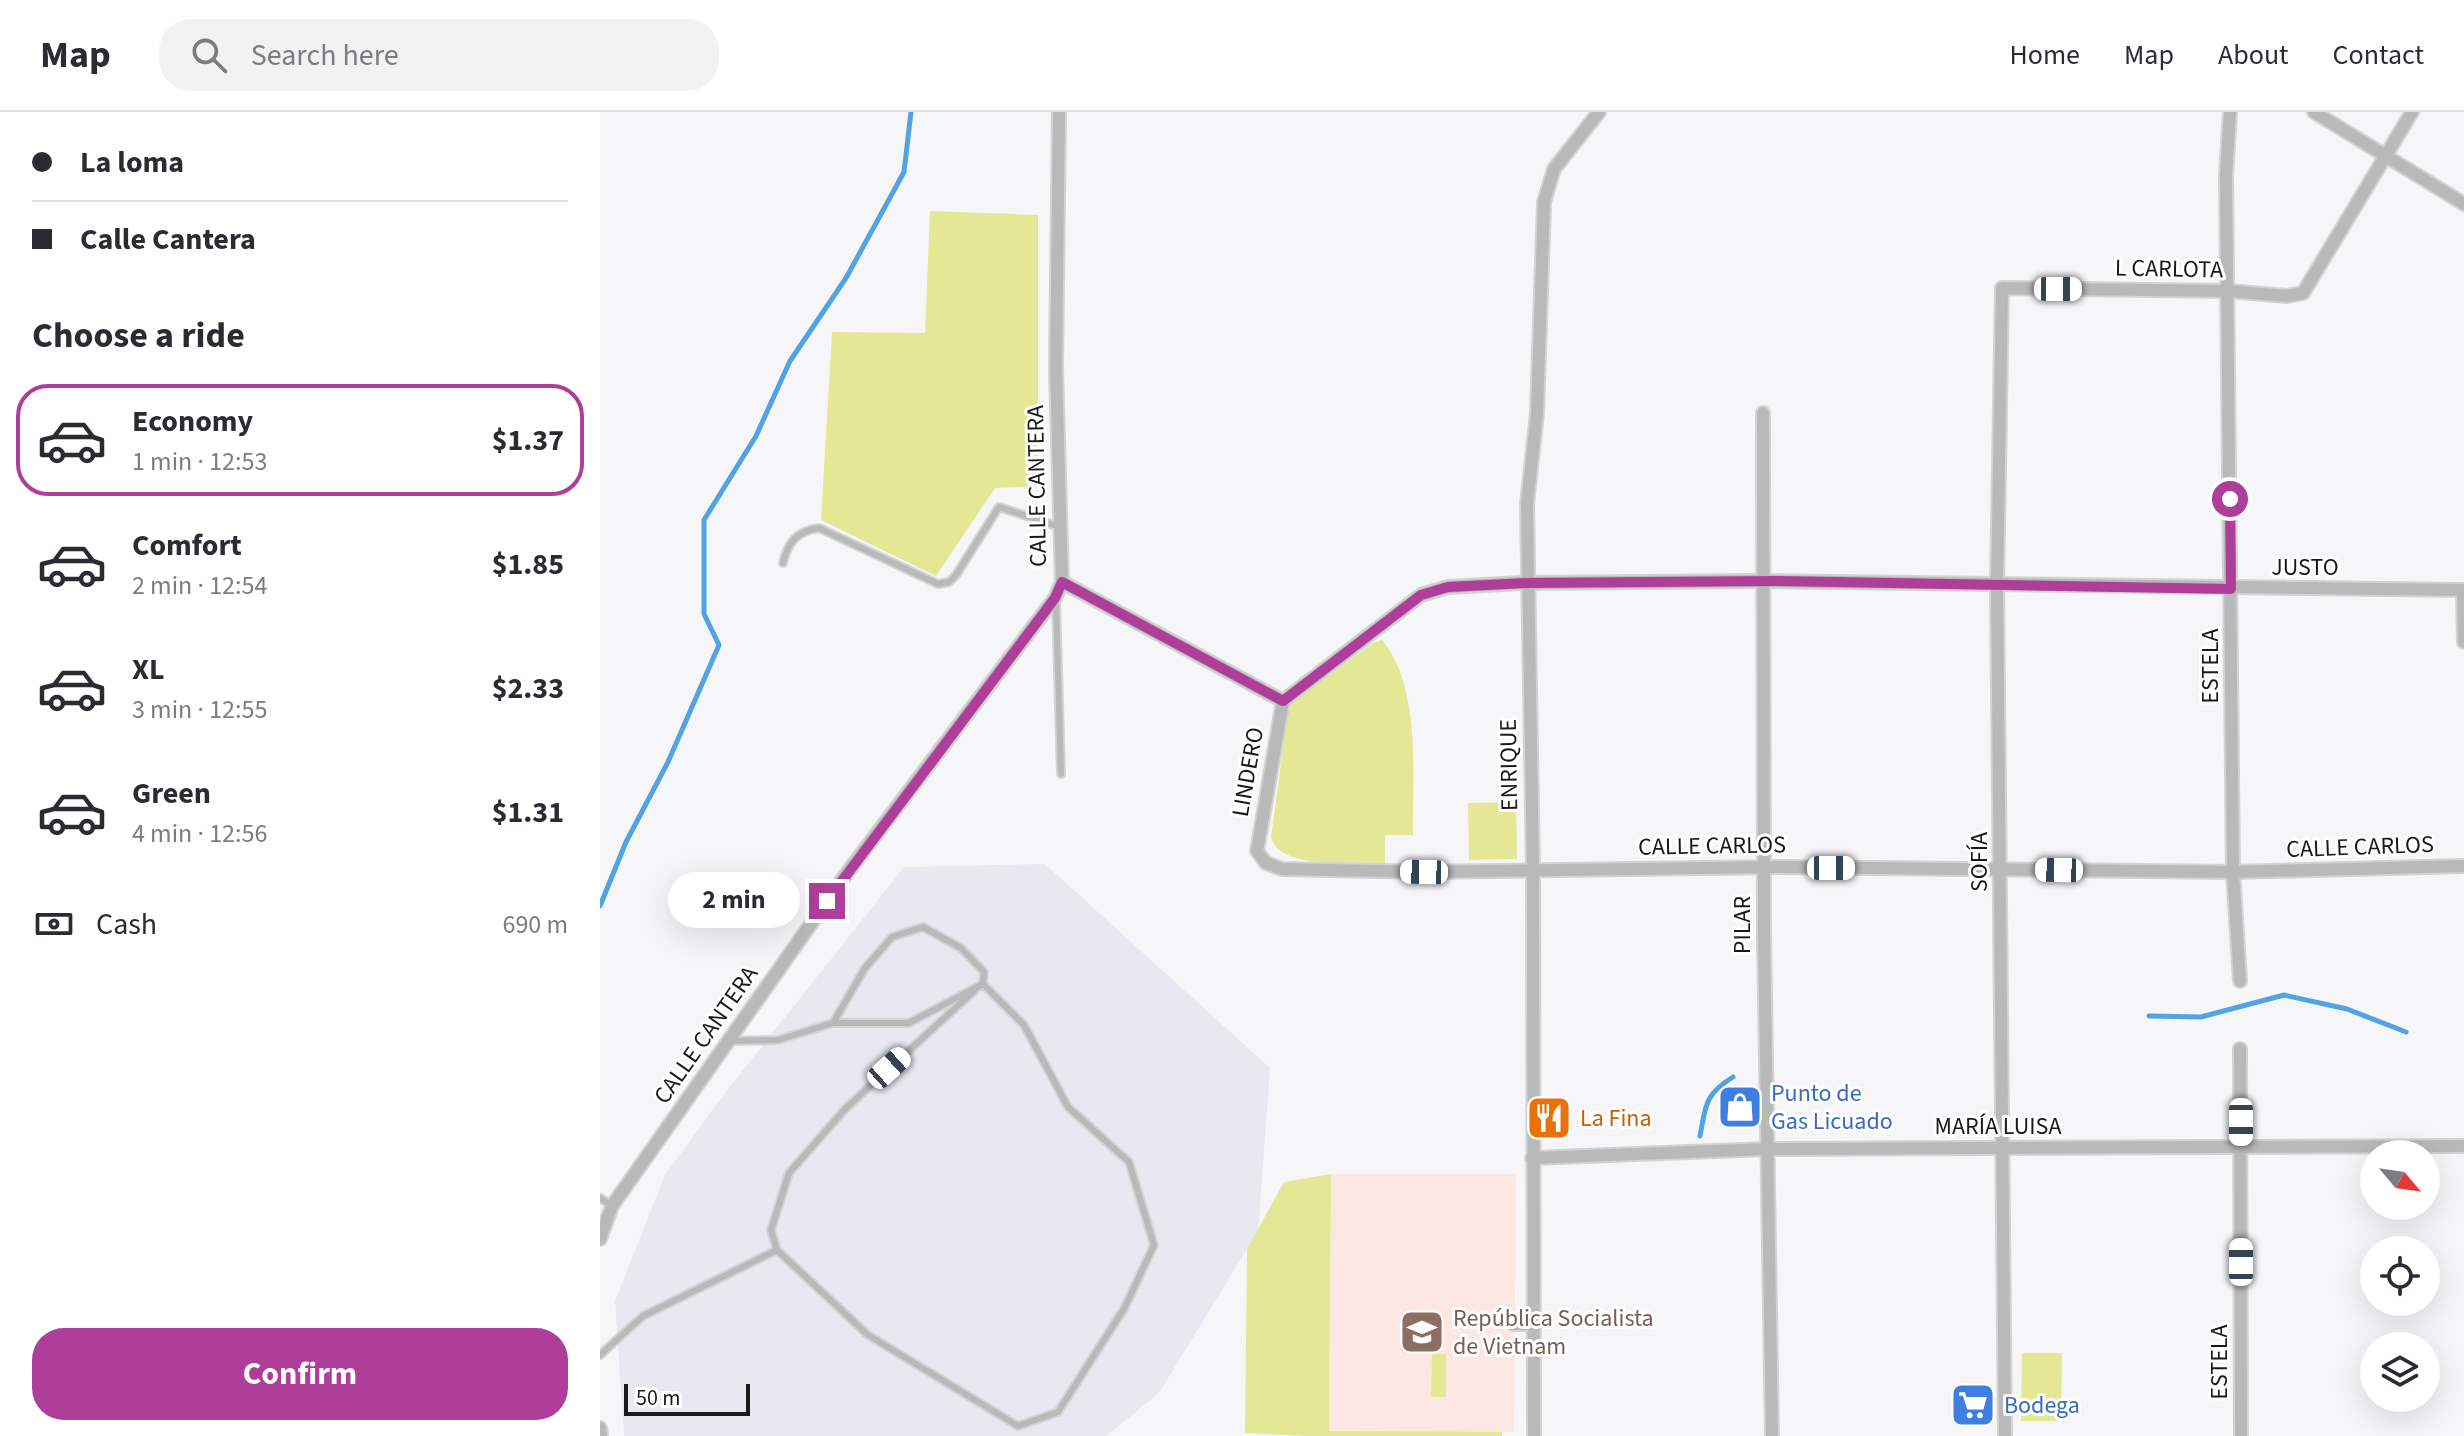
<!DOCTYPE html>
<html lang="en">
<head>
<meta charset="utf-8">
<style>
	:root { --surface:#fff; --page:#f2f2f3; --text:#2b2b33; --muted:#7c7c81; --line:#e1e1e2; --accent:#af3e9a }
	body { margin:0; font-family:"Source Sans 3",sans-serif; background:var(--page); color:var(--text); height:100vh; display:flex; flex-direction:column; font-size:30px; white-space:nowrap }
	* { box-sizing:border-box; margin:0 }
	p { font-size:26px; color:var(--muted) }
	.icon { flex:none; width:44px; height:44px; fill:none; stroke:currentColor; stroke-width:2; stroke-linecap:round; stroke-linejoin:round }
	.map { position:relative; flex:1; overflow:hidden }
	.details { display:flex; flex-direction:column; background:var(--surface); width:600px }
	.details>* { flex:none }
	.top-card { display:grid; align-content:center; height:176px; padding:0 32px; background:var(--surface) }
	.needle { width:52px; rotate:119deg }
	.tools { position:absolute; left:1760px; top:1028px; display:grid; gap:16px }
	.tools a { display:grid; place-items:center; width:80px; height:80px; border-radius:50%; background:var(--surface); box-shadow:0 8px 32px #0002; font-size:40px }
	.scale { position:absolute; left:24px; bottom:20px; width:126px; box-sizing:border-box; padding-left:8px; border:4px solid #191919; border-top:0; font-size:22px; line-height:28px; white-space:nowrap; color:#191919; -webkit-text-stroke:6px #fff; paint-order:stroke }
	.end { position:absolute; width:36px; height:36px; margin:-18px; border:10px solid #af3e9a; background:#fff; box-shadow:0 0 0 4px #fff }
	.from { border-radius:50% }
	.bubble { position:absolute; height:56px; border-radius:28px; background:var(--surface); box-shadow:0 8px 32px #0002; font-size:26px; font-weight:700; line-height:56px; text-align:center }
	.car { position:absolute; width:24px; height:48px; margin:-24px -12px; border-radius:10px; box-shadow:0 0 6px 2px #0007; background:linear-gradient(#fff 24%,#345 0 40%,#fff 0 76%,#345 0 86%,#fff 0) }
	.top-card b { display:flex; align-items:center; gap:28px; height:76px; font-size:30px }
	.top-card b+b { border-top:2px solid var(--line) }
	.top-card i { width:20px; height:20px; background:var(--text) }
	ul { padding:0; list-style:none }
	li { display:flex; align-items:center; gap:24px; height:112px; margin:0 16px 12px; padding:0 16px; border:4px solid transparent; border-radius:32px }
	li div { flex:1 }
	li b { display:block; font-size:30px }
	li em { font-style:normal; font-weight:700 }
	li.active { border-color:var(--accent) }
	li>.icon { width:72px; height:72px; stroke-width:1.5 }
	h2 { padding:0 32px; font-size:36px; line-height:96px }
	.pay { display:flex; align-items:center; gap:20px; height:88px; padding:0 32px; font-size:30px }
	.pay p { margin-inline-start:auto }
	.primary-button { display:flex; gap:16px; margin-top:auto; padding:16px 32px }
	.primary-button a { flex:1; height:92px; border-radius:32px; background:var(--accent); color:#fff; font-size:32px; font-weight:700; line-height:92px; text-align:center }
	header { display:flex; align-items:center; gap:48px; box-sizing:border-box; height:112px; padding:0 40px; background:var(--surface); border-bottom:2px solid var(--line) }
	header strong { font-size:38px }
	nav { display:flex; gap:44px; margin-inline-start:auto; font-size:28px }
	.search { width:560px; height:72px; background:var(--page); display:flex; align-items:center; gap:20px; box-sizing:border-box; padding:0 28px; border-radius:32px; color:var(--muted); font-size:30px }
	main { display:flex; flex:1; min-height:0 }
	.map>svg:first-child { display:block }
</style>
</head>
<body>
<header>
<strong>Map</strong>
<div class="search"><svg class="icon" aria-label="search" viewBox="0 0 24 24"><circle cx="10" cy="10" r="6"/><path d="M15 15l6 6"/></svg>Search here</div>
<nav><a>Home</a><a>Map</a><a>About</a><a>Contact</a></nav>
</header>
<main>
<section class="details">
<div class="top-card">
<b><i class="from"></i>La loma</b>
<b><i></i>Calle Cantera</b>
</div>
<h2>Choose a ride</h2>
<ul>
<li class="active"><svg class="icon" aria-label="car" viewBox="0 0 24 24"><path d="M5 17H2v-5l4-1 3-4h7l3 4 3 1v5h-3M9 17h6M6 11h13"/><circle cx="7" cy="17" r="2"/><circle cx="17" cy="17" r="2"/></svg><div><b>Economy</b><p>1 min · 12:53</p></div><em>$1.37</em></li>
<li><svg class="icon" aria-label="car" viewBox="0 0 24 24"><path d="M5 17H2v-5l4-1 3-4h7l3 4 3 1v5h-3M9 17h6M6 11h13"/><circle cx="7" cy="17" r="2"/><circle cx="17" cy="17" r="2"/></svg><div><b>Comfort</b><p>2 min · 12:54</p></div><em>$1.85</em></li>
<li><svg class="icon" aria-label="car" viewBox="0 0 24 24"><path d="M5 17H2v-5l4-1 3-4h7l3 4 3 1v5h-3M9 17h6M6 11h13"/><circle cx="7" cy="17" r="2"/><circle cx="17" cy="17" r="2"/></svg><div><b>XL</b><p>3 min · 12:55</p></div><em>$2.33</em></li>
<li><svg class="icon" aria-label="car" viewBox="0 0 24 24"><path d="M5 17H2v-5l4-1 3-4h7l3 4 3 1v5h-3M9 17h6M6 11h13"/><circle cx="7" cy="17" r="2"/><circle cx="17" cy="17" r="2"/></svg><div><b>Green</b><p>4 min · 12:56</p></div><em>$1.31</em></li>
</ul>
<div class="pay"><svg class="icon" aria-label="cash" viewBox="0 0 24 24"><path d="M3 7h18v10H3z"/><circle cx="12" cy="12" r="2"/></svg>Cash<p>690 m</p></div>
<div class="primary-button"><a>Confirm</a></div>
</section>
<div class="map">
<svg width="1864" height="1324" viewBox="0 0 1864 1324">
	<rect width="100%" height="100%" fill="#f6f6f8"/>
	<polygon fill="#e8e8f1" points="445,752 670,956 658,1119 559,1281 506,1324 24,1324 15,1189 65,1063 121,986 304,755"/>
	<polygon fill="#fce7e2" points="731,1062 916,1062 914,1320 729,1320"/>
	<g fill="#e4e895">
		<polygon points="330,99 438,103 438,374 395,376 336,464 221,408 232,220 325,221"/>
		<path d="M 782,528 C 822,576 812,664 813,723 L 785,723 L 785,753 C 758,752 677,757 671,725 L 689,593 L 773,531 Z"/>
		<polygon points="916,690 917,747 869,748 868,691"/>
		<polygon points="731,1062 729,1319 902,1320 902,1324 707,1324 645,1321 647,1137 684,1070"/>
		<polygon points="832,1241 846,1242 846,1285 831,1285"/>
		<polygon points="1422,1241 1462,1241 1461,1309 1421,1309"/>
	</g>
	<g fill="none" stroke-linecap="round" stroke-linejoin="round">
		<g stroke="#52a3e4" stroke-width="5">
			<polyline points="0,794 26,730 68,650 119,533 104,502 104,408 156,324 190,249 246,166 304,60 311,0"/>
			<polyline points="1549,904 1601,905 1684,883 1747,897 1806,920"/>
			<path d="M 1100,1024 C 1106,993 1104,983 1133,965"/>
		</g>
		<g stroke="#d3d3d4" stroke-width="10">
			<g id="lane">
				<path d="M 183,451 C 188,430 197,419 219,416 L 338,472 L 349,470 L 356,463 L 399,395 L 460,415"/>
				<polyline points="456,490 461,662"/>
				<polyline points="233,911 265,856 292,825 323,815 361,836 384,860 383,872"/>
				<polyline points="0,1086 12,1094"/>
				<polyline points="177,1138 171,1118 189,1061 246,996 374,879"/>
				<polyline points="912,1215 933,1215"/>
				<polyline points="0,1243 43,1204 177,1138 268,1223 418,1314 458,1300 525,1195 554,1133 529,1050 468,995 424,913 383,872 309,911 233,911 178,928 130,929"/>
			</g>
		</g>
		<g stroke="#d3d3d4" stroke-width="16">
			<g id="street">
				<polyline points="1630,0 1626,64 1633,760 1640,869"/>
				<polyline points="1714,0 1864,92"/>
				<polyline points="1163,301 1164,822 1172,1324"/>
				<polyline points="462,470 683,589"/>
				<polyline points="1863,478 1864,530"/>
				<polyline points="683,589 657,739 666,751 682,757 824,760 1175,755 1633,760 1864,754"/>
				<polyline points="683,589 821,483 848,475 920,471 1155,469 1864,478"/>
				<polyline points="1640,937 1641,1324"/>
				<polyline points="932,1046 1168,1037 1864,1034"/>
				<polyline points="0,1127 12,1094 244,765 455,486 462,470 456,257 459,0"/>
				<polyline points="0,1316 1,1324"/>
				<polyline points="934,1324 933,759 927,392 937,301 944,90 954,57 999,0"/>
				<polyline points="1405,1324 1397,473 1402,176 1628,179 1687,184 1703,181 1812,0"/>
			</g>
		</g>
		<use href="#lane" stroke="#b8b9b9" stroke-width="6"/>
		<use href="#street" stroke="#b8b9b9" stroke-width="12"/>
	</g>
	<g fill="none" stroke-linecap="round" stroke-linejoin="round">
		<polyline stroke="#af3e9a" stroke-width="10" points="227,789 455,486 462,470 683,589 821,483 848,475 928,471 1174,469 1631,477 1630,387"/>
	</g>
	<defs>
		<g id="shop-square" transform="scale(2.3)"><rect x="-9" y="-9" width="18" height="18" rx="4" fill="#3f7fe0" stroke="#fff"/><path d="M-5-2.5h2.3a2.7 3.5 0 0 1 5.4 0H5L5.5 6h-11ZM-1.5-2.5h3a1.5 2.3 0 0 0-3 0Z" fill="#fff"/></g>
		<g id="restaurant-square" transform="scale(2.3)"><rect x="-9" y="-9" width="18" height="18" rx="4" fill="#e8710a" stroke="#fff"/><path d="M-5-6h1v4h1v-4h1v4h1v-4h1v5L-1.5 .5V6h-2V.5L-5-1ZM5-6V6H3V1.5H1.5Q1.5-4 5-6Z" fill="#fff"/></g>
		<g id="school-square" transform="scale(2.3)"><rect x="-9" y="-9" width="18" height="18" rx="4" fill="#8d6e63" stroke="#fff"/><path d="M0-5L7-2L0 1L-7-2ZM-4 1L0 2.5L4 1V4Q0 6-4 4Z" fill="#fff"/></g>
		<g id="supermarket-square" transform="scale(2.3)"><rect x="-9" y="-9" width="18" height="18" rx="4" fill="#3f7fe0" stroke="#fff"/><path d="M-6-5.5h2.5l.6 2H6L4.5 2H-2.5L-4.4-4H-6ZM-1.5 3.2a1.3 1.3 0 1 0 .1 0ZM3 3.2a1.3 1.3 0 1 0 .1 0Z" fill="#fff"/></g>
	</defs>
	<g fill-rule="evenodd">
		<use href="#shop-square" x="1140" y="995"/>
		<use href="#restaurant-square" x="949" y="1006"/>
		<use href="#school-square" x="822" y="1220"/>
		<use href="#supermarket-square" x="1373" y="1293"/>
	</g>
	<g text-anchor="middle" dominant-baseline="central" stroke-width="6" stroke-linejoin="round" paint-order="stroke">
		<g font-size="24" fill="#191919" stroke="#fff">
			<text transform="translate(1569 157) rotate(1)">L CARLOTA</text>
			<text transform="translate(437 374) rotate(-91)">CALLE CANTERA</text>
			<text x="1705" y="455">JUSTO</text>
			<text transform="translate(1610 554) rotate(-90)">ESTELA</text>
			<text transform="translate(909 653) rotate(-91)">ENRIQUE</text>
			<text transform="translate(648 660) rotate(-80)">LINDERO</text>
			<text transform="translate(1112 734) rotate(-1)">CALLE CARLOS</text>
			<text transform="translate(1760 735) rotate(-2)">CALLE CARLOS</text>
			<text transform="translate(1379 750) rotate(-90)">SOFÍA</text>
			<text transform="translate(1142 813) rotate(-90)">PILAR</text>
			<text transform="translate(106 923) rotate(-55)">CALLE CANTERA</text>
			<text x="1398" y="1014">MARÍA LUISA</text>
			<text transform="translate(1619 1250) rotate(-90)">ESTELA</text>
		</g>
		<g font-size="24" fill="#366cbe" stroke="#fff" text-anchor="start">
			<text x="1171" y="981">Punto de<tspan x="1171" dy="28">Gas Licuado</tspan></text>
			<text x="1404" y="1293">Bodega</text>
		</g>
		<g font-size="24" fill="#c56008" stroke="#fff" text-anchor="start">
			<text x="980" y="1006">La Fina</text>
		</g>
		<g font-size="24" fill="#785e54" stroke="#fff" text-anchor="start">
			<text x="853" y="1206">República Socialista<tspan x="853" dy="28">de Vietnam</tspan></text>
		</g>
	</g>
</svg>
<div class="tools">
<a><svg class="needle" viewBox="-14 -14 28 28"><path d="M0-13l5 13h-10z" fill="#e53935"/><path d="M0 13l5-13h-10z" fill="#7c7c81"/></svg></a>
<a><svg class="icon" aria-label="locate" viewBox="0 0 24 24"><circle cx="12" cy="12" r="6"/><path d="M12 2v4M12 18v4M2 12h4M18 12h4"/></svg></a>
<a><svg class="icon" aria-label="layers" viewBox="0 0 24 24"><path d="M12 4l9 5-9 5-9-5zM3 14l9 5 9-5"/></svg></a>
</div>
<div class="scale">50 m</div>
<i class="end from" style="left:1630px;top:387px"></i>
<i class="end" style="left:227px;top:789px"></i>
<div class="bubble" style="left:68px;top:760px;width:132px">2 min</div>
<i class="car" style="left:1458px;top:177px;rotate:90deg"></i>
<i class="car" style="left:1231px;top:756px;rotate:90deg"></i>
<i class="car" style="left:1459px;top:758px;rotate:271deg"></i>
<i class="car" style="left:824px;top:760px;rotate:271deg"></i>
<i class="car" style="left:289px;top:956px;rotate:48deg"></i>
<i class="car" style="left:1641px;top:1010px;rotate:180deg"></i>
<i class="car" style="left:1641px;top:1150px;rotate:0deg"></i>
</div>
</main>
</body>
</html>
